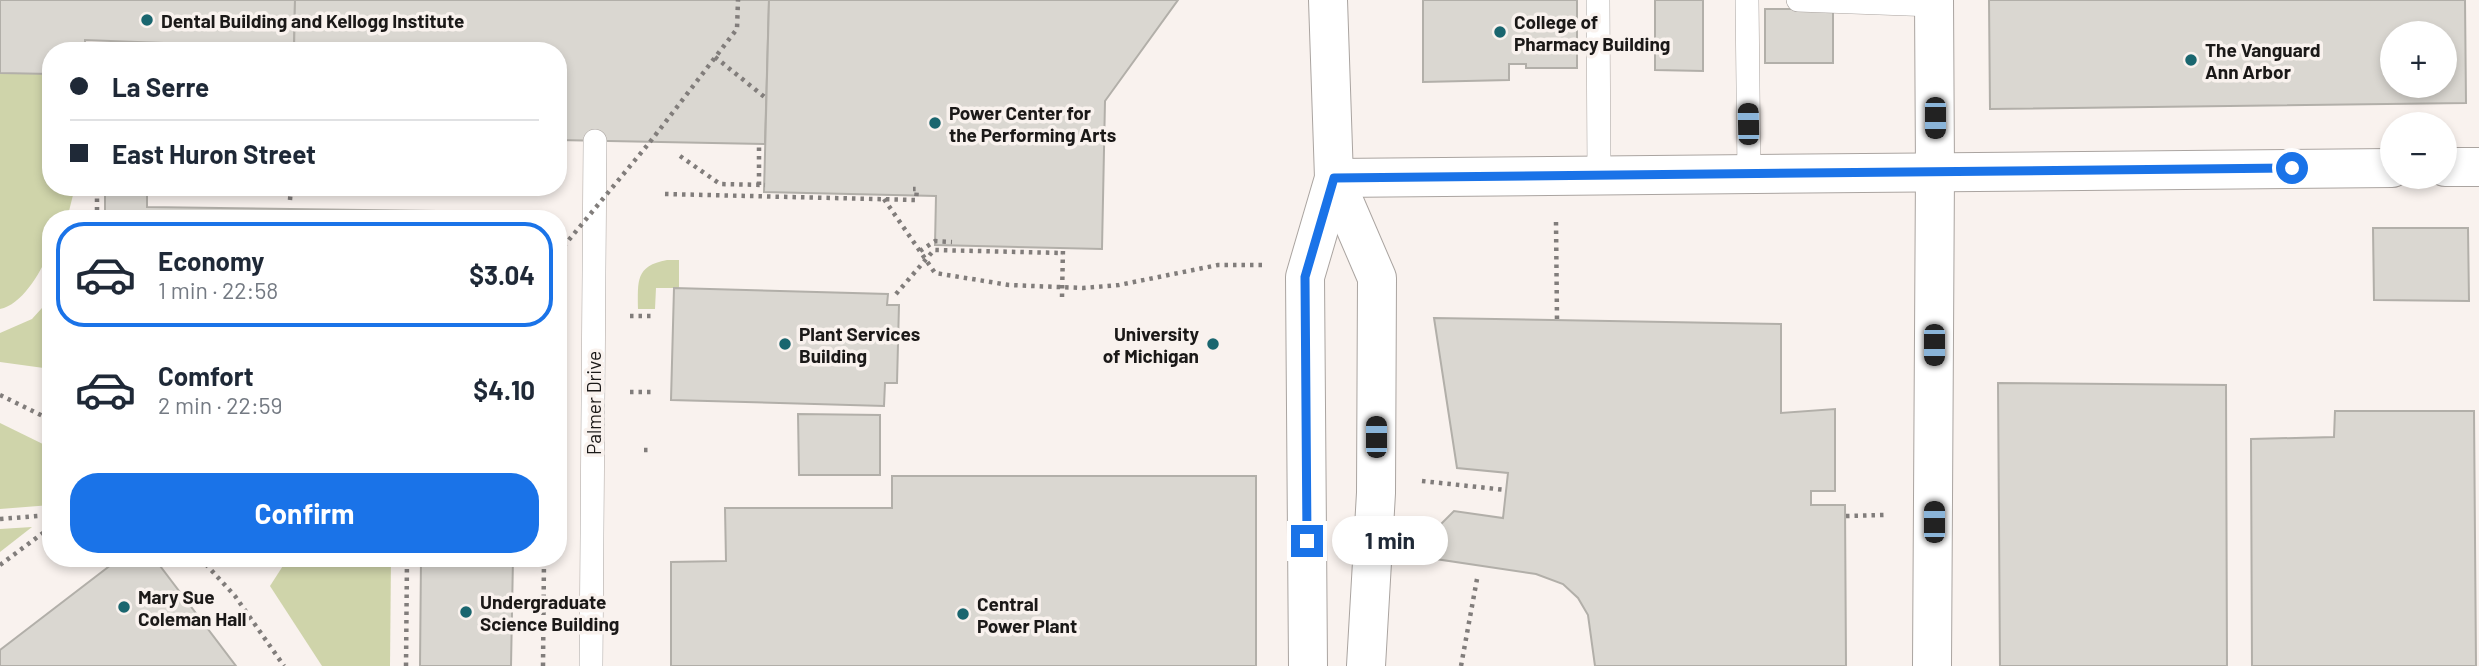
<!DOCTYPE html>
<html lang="en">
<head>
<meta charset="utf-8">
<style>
	:root { --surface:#fff; --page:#f6f6f7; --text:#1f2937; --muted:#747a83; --line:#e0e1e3; --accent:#1a73e8 }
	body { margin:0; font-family:Barlow,sans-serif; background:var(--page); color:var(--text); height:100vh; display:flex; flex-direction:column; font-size:26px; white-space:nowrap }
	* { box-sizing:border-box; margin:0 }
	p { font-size:23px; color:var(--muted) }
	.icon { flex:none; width:38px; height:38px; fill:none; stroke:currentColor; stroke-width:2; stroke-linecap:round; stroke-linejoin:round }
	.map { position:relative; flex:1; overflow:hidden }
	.side { position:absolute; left:42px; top:210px; width:525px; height:357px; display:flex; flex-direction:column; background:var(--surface); border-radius:28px; box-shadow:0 4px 10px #0003 }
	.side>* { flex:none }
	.banner { position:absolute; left:42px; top:42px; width:525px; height:154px; border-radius:28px; box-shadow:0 4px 10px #0003; display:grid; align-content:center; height:154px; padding:0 28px; background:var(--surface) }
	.buttons { position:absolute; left:2380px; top:21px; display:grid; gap:14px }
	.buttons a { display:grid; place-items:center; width:77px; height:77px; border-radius:50%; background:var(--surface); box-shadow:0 4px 10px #0003; font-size:35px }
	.end { position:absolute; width:32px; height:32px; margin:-16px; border:9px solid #1a73e8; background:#fff; box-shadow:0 0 0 4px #fff }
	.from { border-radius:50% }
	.bubble { position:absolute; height:49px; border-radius:24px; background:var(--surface); box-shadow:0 4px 10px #0003; font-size:23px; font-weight:700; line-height:49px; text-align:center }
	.car { position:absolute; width:21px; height:42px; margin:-21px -10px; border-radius:9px; box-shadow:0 0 5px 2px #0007; background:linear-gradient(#222 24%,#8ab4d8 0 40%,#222 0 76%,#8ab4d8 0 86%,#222 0) }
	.banner b { display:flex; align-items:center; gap:24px; height:66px; font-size:26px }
	.banner b+b { border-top:2px solid var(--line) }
	.banner i { width:18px; height:18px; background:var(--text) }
	ul { padding:12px 0 0; list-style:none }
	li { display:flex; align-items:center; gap:21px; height:105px; margin:0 14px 10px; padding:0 14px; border:4px solid transparent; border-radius:28px }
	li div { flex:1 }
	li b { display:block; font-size:26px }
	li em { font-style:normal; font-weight:700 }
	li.on { border-color:var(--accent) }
	li>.icon { width:63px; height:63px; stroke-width:1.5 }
	.primary-button { display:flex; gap:14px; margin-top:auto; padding:14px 28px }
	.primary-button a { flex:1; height:80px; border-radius:28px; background:var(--accent); color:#fff; font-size:28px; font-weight:700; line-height:80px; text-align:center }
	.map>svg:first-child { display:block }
</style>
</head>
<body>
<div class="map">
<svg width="2479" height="666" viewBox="0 0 2479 666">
	<rect width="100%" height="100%" fill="#f9f2ee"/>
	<g fill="#cfd4aa">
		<path d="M 0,73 L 51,74 L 51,187 L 75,187 L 67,219 L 51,219 C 51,229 53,243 49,252 C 41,272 22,305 0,309 Z"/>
		<path d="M 667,260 L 679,260 L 679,288 L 656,288 L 655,309 L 638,309 C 638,281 635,266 667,260 Z"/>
		<polygon points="51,298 51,369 0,362 0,333 32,319"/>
		<polygon points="0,423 51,448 51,505 0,509"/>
		<polygon points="32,527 0,552 0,529"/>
		<polygon points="288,558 391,558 390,666 322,666 270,586"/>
	</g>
	<g fill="#dad7d1" stroke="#b2afa9" stroke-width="2" fill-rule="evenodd">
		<polygon points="0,0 295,0 294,51 163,51 163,43 85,40 85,51 51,51 51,74 0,73"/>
		<polygon points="295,0 769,0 765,144 558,140 558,51 294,51"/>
		<polygon points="769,0 1178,0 1105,101 1102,249 935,245 936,196 764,192"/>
		<polygon points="1423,0 1577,0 1577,68 1526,68 1526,64 1509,64 1509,80 1423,82"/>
		<polygon points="1655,0 1703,0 1703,71 1655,70"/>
		<path d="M 1989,0 L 2465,0 L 2466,103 L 1990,109 ZM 2392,33 L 2445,33 L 2445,86 L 2392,86 Z"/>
		<rect x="1765" y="9" width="68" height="54"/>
		<polygon points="105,187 147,187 147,207 515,212 515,219 105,219"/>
		<polygon points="2373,228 2468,228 2469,301 2374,300"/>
		<polygon points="674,288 888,294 887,305 899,305 897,383 885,383 884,406 671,400"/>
		<polygon points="1434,318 1781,324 1781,413 1835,409 1835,491 1811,491 1811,505 1845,505 1846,666 1595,666 1588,615 1578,598 1563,584 1536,574 1429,558 1421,544 1454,511 1503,518 1508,473 1457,468"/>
		<polygon points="1998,383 2226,385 2227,666 2000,666"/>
		<polygon points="2335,411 2474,411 2476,666 2252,666 2251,439 2334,437"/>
		<polygon points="798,414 880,415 880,475 799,475"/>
		<polygon points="892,476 1256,476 1256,666 671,666 671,562 726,561 725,508 892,508"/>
		<polygon points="120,558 126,558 131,565 140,558 154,558 236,666 0,666 0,650"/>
		<polygon points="421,558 513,558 511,666 420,666"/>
	</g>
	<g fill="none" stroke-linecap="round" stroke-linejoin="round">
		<g stroke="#aaa4a0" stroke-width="24">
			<g id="lane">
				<polyline points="1598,0 1599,175"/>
				<polyline points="1747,0 1749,173"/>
				<polyline points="1798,0 1934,5"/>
				<polyline points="591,666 595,141"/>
			</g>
		</g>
		<g stroke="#aaa4a0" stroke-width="40">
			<polyline id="street" points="1934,0 1935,171"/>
		</g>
		<g stroke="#aaa4a0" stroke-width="40">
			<g id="secondary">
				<polyline points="2445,167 2479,167"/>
				<polyline points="1334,178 2392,168"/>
				<polyline points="1932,666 1935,171"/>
			</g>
		</g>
		<g stroke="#aaa4a0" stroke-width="40">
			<g id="primary">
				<polyline points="1334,178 1377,278 1376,493 1366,666"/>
				<polyline points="1308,666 1305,277 1334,178 1328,0"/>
			</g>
		</g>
		<g stroke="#817d7b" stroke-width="4.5" stroke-dasharray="3.5 5" stroke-linecap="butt">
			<polyline points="715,57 767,99"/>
			<polyline points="650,142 737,29 738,0"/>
			<polyline points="680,156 720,184 765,185"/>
			<polyline points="759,185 759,144"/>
			<polyline points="665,194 916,200 917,189 913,189"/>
			<polyline points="884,199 935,273 1009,285 1083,288 1119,285 1218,265 1262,265"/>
			<polyline points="290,200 291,187"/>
			<polyline points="97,219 97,187"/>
			<polyline points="1556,222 1557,320"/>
			<polyline points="920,251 935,241 952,242"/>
			<polyline points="896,294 934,250 1063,253"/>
			<polyline points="1062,297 1063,248"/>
			<polyline points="630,316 655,316"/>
			<polyline points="630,392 653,392"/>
			<polyline points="0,395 51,420"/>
			<polyline points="644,450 648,450"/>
			<polyline points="1422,481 1506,490"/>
			<polyline points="1846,516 1884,515"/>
			<polyline points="0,519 51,515"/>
			<polyline points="200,558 235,596 284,666"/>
			<polyline points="0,565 51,527"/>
			<polyline points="406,666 407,558"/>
			<polyline points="543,666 544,558"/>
			<polyline points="1461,666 1477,579"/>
		</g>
		<use href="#lane" stroke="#fff" stroke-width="23"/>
		<use href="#street" stroke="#fff" stroke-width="38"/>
		<use href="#secondary" stroke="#fff" stroke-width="38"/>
		<use href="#primary" stroke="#fff" stroke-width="38"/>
		<polyline stroke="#817d7b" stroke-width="4.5" stroke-dasharray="3.5 5" stroke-linecap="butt" points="558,253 650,142"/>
	</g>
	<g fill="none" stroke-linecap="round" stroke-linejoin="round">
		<polyline stroke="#1a73e8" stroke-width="9" points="1307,541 1305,277 1334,178 2292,168"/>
	</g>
	<g fill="#1a666f" stroke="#f9f2ee" stroke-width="2.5">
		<circle cx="147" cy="20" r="7"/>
		<circle cx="1500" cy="32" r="7"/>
		<circle cx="2191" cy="60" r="7"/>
		<circle cx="935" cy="123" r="7"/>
		<circle cx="785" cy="344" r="7"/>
		<circle cx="1213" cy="344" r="7"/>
		<circle cx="124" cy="607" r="7"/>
		<circle cx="466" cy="612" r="7"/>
		<circle cx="963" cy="614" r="7"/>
	</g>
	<g text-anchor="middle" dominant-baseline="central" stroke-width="7" stroke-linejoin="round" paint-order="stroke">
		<g font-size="19" font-weight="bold" fill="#1b1918" stroke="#f9f2ee" text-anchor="start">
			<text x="161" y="20">Dental Building and Kellogg Institute</text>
			<text x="1514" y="21">College of<tspan x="1514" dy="22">Pharmacy Building</tspan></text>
			<text x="2205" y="49">The Vanguard<tspan x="2205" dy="22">Ann Arbor</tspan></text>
			<text x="949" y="112">Power Center for<tspan x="949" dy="22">the Performing Arts</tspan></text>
			<text x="799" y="333">Plant Services<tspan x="799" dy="22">Building</tspan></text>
			<text x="1199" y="333" text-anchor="end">University<tspan x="1199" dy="22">of Michigan</tspan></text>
			<text x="138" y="596">Mary Sue<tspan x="138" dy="22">Coleman Hall</tspan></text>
			<text x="480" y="601">Undergraduate<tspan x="480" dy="22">Science Building</tspan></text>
			<text x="977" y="603">Central<tspan x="977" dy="22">Power Plant</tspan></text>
		</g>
		<g font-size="19" fill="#1b1918" stroke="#f9f2ee">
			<text transform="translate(593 403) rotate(-90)">Palmer Drive</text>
		</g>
	</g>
</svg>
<div class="buttons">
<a>+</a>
<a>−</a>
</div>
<i class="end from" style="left:2292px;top:168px"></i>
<i class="end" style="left:1307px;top:541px"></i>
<div class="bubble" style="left:1332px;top:516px;width:116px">1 min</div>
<i class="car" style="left:1935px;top:118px;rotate:180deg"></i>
<i class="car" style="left:1748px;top:124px;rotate:359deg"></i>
<i class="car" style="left:1934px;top:345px;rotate:180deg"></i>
<i class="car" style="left:1376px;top:437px;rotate:0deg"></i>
<i class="car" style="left:1934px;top:522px;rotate:0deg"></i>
<div class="banner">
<b><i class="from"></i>La Serre</b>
<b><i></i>East Huron Street</b>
</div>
<section class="side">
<ul>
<li class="on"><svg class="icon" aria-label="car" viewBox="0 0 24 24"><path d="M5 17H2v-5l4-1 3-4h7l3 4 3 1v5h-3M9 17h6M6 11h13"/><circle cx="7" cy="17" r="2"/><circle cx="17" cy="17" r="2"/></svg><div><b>Economy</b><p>1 min · 22:58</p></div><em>$3.04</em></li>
<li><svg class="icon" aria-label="car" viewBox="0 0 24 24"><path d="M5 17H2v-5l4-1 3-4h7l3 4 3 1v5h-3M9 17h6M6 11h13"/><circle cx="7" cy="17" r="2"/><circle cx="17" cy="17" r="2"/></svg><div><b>Comfort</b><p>2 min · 22:59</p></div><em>$4.10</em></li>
</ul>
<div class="primary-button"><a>Confirm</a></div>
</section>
</div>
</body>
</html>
